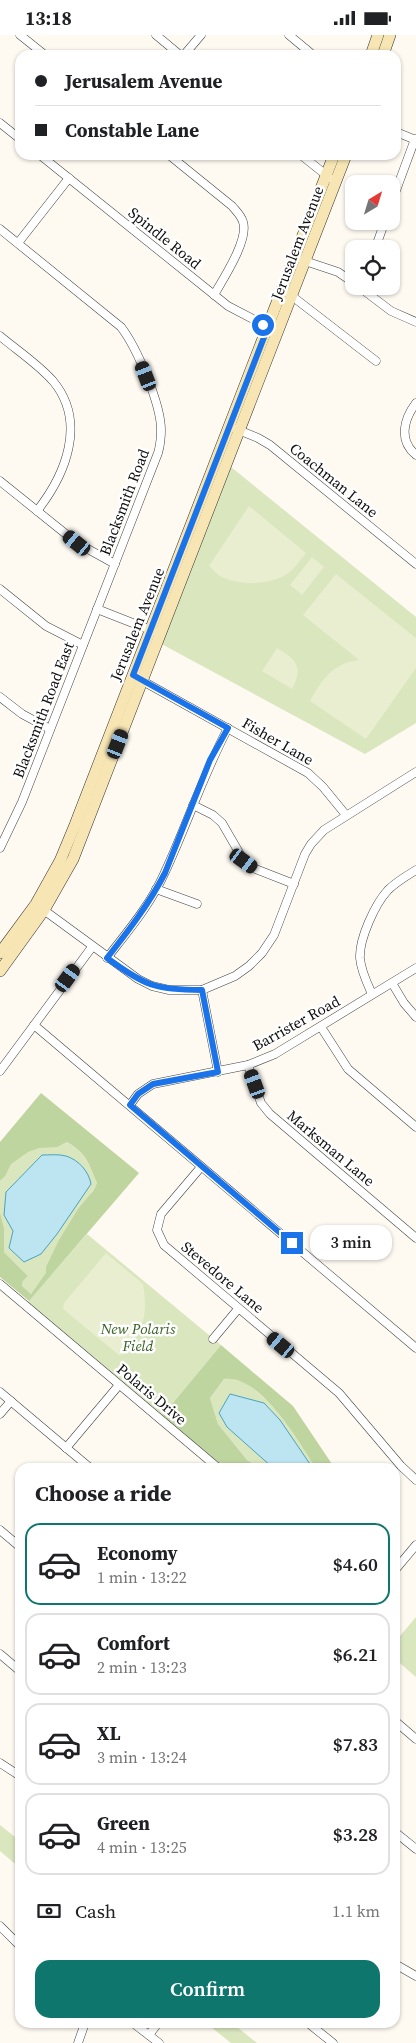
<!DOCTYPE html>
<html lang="en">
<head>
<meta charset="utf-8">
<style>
	:root { --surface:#fff; --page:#f6f6f6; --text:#202124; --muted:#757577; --line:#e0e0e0; --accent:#0f766e }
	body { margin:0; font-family:"Source Serif 4",serif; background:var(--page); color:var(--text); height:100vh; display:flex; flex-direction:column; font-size:19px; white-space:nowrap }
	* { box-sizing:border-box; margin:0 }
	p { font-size:16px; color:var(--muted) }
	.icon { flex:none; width:28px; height:28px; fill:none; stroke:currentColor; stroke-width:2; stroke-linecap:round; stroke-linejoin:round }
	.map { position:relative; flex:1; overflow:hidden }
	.panel { position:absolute; left:15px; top:1428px; width:385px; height:565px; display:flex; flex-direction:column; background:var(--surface); border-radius:15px; box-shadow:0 1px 4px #0004 }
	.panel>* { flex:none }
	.guide { position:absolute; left:15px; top:15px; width:386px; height:110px; border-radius:15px; box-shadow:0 1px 4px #0004; display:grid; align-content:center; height:110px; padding:0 20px; background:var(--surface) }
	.needle { width:32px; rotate:38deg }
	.tools { position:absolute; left:345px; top:140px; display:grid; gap:10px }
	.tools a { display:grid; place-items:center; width:55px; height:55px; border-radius:10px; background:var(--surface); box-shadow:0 1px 4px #0004; font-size:25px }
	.end { position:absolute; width:22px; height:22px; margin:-11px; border:6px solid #1a73e8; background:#fff; box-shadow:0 0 0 2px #fff }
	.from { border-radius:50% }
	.bubble { position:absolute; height:35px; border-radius:15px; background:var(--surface); box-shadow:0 1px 4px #0004; font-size:16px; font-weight:600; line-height:35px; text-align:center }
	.car { position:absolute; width:15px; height:30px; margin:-15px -8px; border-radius:6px; box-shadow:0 0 4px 1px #0007; background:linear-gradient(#222 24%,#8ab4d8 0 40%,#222 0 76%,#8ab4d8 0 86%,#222 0) }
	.guide b { display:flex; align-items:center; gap:18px; height:48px; font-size:19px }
	.guide b+b { border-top:1px solid var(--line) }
	.guide i { width:12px; height:12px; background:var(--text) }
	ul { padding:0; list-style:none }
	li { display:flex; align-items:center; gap:15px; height:82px; margin:0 10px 8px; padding:0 10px; border:2px solid var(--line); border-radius:15px }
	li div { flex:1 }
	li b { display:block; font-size:19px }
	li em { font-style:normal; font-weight:600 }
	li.active { border-color:var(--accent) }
	li>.icon { width:45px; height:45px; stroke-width:1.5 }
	h2 { padding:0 20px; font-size:22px; line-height:60px }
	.pay { display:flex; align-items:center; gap:12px; height:55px; padding:0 20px; font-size:19px }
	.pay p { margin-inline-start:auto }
	.button { display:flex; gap:10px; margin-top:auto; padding:10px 20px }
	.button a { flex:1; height:58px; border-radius:15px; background:var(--accent); color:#fff; font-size:20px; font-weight:600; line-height:58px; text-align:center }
	.status { display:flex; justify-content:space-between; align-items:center; height:35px; padding:0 25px; background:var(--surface); direction:ltr }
	.status svg { height:14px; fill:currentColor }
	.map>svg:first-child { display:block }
</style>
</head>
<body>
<div class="status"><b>13:18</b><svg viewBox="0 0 49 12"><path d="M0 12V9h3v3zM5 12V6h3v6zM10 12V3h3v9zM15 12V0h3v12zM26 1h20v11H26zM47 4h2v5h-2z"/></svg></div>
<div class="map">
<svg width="416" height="2008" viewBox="0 0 416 2008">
	<rect width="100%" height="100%" fill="#fefaf2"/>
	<g fill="#d9e6be">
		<polygon points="226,428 416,582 416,688 365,719 156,606"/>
		<path d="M 67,1107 C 84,1117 90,1130 97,1148 L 47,1238 L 31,1259 L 22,1251 L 23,1246 L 28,1241 L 4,1217 L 4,1193 L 0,1177 L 0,1146 C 5,1141 6,1135 10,1129 C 16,1122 29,1115 37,1113 C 50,1110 53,1114 67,1107 Z"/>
		<polygon points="87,1199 221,1310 161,1382 26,1269"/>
		<path d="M 230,1343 C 236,1345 243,1346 248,1350 C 277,1369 297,1404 315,1432 L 258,1432 L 247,1425 L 218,1389 L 210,1363 L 224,1344 Z"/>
		<polygon points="416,1582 416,1642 395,1624 395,1607"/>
		<polygon points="0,1790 20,1806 20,1833 0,1816"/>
		<polygon points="206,1988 232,1988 257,2008 231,2008"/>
	</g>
	<g fill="#bfd59f">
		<path d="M 41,1058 L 139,1138 L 29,1266 L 0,1242 L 0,1177 L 4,1193 L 4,1217 L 28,1241 L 23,1246 L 22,1251 L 31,1259 L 46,1238 L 46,1232 L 59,1205 L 78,1174 L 93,1156 L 97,1148 C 89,1129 86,1118 67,1107 L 57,1112 L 39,1113 L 28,1117 L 11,1129 L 5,1141 L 0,1146 L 0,1107 Z"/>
		<path d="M 221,1310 L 293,1371 L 334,1432 L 315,1432 C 298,1406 260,1339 224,1344 L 210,1363 L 218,1389 L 247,1425 L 258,1432 L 224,1432 L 162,1381 Z"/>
	</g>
	<g fill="#e8eecf">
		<path d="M 249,471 L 306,518 C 301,524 296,531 291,536 C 275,550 243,551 224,543 C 218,541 213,535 209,531 Z"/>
		<polygon points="312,522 324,532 302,560 290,550"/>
		<path d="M 336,539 L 416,603 L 416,633 L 366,704 L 310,666 C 322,644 333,628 359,625 L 303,580 Z"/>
		<path d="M 277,613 C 296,624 304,632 292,654 L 262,636 Z"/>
		<path d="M 106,1218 L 143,1249 C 149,1286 142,1293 120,1321 L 63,1274 L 64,1268 Z"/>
	</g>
	<g fill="#bce5f1" stroke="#49a3c1">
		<path d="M 42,1120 C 49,1120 59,1119 66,1121 C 79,1125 89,1137 91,1149 L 57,1199 L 41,1219 L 24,1227 L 9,1213 L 13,1196 L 4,1180 L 6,1157 Z"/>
		<polygon points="230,1359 264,1368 280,1385 312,1432 272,1432 227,1392 219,1378"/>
	</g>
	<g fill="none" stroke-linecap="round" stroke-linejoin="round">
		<g stroke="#424242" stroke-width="9">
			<g id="street">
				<polyline points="20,0 45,20"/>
				<polyline points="156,0 180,20"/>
				<polyline points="289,0 313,20"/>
				<polyline points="184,20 201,0"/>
				<polyline points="0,88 20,104"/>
				<polyline points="396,97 416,105"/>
				<polyline points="40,120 228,271 272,294"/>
				<path d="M 169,120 L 232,171 C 236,176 241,180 243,187 C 249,205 223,244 214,260"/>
				<polyline points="301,120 330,143"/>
				<polyline points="391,169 415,104"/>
				<path d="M 0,194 L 121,292 C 137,313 161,369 161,395 C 161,403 160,411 158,418 L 22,767 L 0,813"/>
				<polyline points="18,208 69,143"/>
				<polyline points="375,214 385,186"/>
				<polyline points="302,225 338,237 354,248"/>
				<polyline points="358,251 391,276 416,287"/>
				<polyline points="288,258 376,326"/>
				<path d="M 0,301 C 18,316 38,329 53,346 C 87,387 66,439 37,476"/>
				<path d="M 416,368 C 404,384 398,405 416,420"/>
				<polyline points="236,394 258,403 270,410 416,529"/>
				<polyline points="0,446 77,508 115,529"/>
				<polyline points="0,554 46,591 83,610"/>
				<polyline points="97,574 153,596"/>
				<polyline points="139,644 308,738 323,752 346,780"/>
				<polyline points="0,662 22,679 50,694"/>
				<polyline points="193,770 213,780 222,788 244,826 253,833 294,849"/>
				<polyline points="156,854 197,869"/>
				<polyline points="41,873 138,944 152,951 169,955 202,955 235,941 249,931 262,918 274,900 305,819 311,809 324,795 416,737"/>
				<path d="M 107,923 C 128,896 151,869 165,837 C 187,790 203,740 228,693"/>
				<polyline points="392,948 404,968 416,982"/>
				<polyline points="202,955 218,1037"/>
				<path d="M 372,959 C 367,948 361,936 360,923 C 359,904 375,869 388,855 C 396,847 406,841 416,835"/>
				<polyline points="34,990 416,1313"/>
				<polyline points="321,992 348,1034 416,1092"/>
				<polyline points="248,1030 261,1068 270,1079 416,1203"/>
				<polyline points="0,1036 92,912"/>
				<polyline points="130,1070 138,1059 153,1049 248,1030 275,1019 416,933"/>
				<polyline points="201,1132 161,1179 157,1195 164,1210 339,1358 401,1431 416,1445"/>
				<polyline points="0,1249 217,1432"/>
				<polyline points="213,1304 238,1274"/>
				<polyline points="0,1357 89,1432"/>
				<polyline points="0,1379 11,1366"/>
				<polyline points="66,1413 119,1350"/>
				<polyline points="0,1495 20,1512"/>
				<polyline points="395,1535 416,1510"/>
				<polyline points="0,1619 20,1636"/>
				<polyline points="395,1686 416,1704"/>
				<polyline points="0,1728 20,1741"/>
				<polyline points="395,1797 416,1814"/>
				<polyline points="0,1891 20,1911"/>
				<polyline points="395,1929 416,1941"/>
				<polyline points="133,1988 159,2008"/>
				<polyline points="308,1988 333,2008"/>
				<polyline points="149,2000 158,1988"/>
				<polyline points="78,2008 85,1988"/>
			</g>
		</g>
		<g stroke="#313131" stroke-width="12">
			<g id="secondary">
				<polyline points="371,20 378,0"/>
				<polyline points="383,20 390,0"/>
				<polyline points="0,918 36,869 60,826 75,790 334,120"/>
				<polyline points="0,936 44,875 73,824 346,120"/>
			</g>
		</g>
		<use href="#street" stroke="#fff" stroke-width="8"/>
		<use href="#secondary" stroke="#f7e6b4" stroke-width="11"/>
	</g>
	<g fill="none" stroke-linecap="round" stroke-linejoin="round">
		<path stroke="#1a73e8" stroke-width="6" d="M 263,290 L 268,292 L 133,640 L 228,693 L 210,725 L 165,838 C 149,869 129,895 107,923 C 145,951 156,955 202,955 L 218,1037 L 153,1049 L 138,1059 L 130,1070 L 292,1208"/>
	</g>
	<g text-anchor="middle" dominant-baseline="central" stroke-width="5" stroke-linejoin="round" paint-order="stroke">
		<g font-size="15" fill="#0f0f0f" stroke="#fff">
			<text transform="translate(165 203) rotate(39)">Spindle Road</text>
			<text transform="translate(297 208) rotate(-69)">Jerusalem Avenue</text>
			<text transform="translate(334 445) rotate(39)">Coachman Lane</text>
			<text transform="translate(124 467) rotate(-69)">Blacksmith Road</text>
			<text transform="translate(137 589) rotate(-68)">Jerusalem Avenue</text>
			<text transform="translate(43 675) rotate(-69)">Blacksmith Road East</text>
			<text transform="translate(278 706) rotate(30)">Fisher Lane</text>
			<text transform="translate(296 988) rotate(-29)">Barrister Road</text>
			<text transform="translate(331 1113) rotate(40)">Marksman Lane</text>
			<text transform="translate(223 1242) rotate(40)">Stevedore Lane</text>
			<text transform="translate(152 1359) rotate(40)">Polaris Drive</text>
		</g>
		<g font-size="15" font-style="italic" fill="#3a6125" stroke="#fff">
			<text x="138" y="1293">New Polaris<tspan x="138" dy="17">Field</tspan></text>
		</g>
	</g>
</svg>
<div class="tools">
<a><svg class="needle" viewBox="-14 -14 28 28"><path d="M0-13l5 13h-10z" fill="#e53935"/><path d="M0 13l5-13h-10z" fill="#757577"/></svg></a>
<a><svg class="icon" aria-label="locate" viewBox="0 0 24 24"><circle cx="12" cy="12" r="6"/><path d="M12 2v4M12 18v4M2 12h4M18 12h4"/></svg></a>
</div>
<i class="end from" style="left:263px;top:290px"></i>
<i class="end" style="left:292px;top:1208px"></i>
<div class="bubble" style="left:310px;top:1190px;width:82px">3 min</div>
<i class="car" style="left:146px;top:341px;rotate:339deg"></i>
<i class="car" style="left:77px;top:508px;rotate:309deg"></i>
<i class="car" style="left:118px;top:709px;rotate:21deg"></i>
<i class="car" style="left:244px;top:826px;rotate:126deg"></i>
<i class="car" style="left:68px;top:943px;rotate:36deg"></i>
<i class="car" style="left:255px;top:1049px;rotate:340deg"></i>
<i class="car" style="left:281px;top:1310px;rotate:310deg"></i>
<div class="guide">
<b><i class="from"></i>Jerusalem Avenue</b>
<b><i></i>Constable Lane</b>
</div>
<section class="panel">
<h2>Choose a ride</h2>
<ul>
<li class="active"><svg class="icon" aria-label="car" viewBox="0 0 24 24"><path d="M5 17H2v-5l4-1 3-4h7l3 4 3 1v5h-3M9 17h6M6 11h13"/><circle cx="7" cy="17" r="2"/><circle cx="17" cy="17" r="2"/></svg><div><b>Economy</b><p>1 min · 13:22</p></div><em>$4.60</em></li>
<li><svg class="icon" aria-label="car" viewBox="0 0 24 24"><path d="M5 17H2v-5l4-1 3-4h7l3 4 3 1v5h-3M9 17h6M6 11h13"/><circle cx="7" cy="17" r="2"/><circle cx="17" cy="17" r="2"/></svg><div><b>Comfort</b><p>2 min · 13:23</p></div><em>$6.21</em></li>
<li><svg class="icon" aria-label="car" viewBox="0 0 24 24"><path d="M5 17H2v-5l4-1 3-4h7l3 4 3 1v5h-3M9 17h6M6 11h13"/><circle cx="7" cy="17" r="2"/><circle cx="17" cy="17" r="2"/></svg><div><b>XL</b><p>3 min · 13:24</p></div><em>$7.83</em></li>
<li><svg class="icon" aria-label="car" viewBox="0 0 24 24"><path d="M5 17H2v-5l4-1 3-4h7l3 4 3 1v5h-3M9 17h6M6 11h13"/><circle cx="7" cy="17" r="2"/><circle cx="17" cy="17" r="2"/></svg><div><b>Green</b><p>4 min · 13:25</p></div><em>$3.28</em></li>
</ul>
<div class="pay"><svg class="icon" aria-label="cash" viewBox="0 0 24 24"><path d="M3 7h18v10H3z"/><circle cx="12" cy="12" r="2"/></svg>Cash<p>1.1 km</p></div>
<div class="button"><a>Confirm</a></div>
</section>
</div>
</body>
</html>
